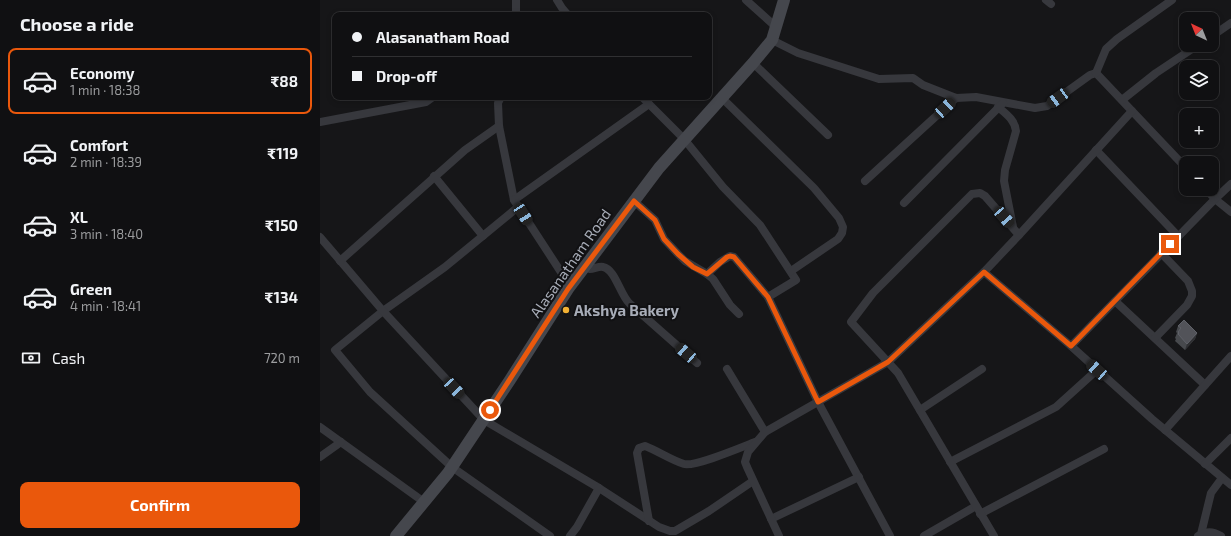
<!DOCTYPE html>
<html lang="en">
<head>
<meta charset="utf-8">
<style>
	:root { --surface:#101012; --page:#1e1e20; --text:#f1f3f6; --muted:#9c9d9f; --line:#303032; --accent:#ea580c }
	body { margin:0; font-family:"Exo 2",sans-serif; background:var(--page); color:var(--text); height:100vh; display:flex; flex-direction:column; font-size:15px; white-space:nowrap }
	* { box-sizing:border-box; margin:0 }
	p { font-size:13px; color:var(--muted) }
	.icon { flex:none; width:22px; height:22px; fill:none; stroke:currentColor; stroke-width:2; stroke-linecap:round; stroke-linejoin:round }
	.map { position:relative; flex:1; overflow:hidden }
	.side { display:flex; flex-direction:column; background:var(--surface); width:320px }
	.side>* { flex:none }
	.banner { position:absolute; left:12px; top:12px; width:380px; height:88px; border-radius:8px; box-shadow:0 2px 6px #0003,0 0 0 1px var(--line); display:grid; align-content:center; height:88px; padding:0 20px; background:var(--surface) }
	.needle { width:26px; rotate:317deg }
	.buttons { position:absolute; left:859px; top:12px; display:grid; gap:8px }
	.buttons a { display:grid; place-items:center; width:40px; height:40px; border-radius:8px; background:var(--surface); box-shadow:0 2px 6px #0003,0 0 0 1px var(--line); font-size:20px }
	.end { position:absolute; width:18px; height:18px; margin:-9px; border:5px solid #ea580c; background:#fff; box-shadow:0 0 0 2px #fff }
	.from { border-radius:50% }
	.car { position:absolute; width:12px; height:24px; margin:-12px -6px; border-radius:5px; box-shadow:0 0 3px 1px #0007; background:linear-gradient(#222 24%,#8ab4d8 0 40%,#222 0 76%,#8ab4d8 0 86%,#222 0) }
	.banner b { display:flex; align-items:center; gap:14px; height:38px; font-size:15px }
	.banner b+b { border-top:1px solid var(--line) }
	.banner i { width:10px; height:10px; background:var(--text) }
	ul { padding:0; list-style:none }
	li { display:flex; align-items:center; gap:12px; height:66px; margin:0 8px 6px; padding:0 12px; border:2px solid transparent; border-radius:8px }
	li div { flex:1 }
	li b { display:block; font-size:15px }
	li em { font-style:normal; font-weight:700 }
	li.on { border-color:var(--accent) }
	li>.icon { width:36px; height:36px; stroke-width:1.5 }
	h2 { padding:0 20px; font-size:18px; line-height:48px }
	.pay { display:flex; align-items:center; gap:10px; height:44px; padding:0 20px; font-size:15px }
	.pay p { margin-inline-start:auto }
	.cta { display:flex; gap:8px; margin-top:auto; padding:8px 20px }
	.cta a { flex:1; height:46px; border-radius:8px; background:var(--accent); color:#fff; font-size:16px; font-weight:700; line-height:46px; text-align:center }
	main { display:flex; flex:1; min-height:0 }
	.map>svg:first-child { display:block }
</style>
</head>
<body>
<main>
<section class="side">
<h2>Choose a ride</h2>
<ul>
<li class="on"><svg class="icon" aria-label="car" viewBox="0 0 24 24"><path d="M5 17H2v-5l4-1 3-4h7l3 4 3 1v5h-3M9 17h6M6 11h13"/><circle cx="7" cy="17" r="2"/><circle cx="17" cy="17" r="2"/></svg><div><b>Economy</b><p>1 min · 18:38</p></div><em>₹88</em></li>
<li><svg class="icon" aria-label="car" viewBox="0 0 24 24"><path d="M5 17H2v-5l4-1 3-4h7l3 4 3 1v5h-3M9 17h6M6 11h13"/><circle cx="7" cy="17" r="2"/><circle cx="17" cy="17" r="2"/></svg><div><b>Comfort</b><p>2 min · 18:39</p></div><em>₹119</em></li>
<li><svg class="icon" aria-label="car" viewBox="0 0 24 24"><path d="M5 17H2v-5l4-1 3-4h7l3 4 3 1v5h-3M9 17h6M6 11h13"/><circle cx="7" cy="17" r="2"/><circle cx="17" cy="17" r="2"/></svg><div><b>XL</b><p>3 min · 18:40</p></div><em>₹150</em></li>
<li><svg class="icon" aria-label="car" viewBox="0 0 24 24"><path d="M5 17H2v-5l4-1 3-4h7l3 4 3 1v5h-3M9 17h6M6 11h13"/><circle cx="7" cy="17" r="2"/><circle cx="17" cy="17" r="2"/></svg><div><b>Green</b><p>4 min · 18:41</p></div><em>₹134</em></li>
</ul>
<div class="pay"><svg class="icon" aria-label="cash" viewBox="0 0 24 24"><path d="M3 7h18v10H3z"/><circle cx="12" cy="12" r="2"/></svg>Cash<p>720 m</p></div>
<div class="cta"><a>Confirm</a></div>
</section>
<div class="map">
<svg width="911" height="536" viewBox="0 0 911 536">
	<rect width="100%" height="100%" fill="#161618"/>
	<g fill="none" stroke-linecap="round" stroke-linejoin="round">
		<g stroke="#37383d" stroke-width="8">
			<polyline points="196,0 196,15"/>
			<polyline points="237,0 242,8 248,15"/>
			<polyline points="426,0 456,27"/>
			<polyline points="726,0 731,4"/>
			<polyline points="892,36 911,23"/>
			<polyline points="452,40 478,53 559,79 593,78 603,85 636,98 656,97 715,108 727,106 770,75 776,73 866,168"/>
			<polyline points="433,63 508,135"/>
			<polyline points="776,73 786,49 797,39 852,0"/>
			<polyline points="181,97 178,103 179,126 194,200 250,286"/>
			<polyline points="322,97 364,139 403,187 440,225 476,280 448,297 498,402 570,536"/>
			<polyline points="402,98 494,188 519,218 523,227 522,233 518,239 471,271"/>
			<polyline points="802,100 836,73 878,45"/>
			<path d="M 678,107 C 686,114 695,120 696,131 L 685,170 L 684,181 L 693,227"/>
			<polyline points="0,122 106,102 113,97"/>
			<polyline points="776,150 858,236"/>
			<polyline points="114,176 163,236"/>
			<polyline points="545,181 636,98"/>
			<polyline points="911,184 895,199 911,212"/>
			<polyline points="886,189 895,199 751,346 832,419 911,485"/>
			<polyline points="194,200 329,104"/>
			<polyline points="314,201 335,220 344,239 358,254 365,261 387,274 393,279 410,305 419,314"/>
			<polyline points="584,203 683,103"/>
			<polyline points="198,207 125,267 63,311 15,350 50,392 132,467 230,536"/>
			<polyline points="699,235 812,111"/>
			<polyline points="0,237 63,311 164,420 279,488 339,527 350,531 355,531 389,511 433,481"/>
			<polyline points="20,261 145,150 179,126"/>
			<path d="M 265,266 L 270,269 C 274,269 279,266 283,267 C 295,269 300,294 309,303 L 377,363"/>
			<polyline points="387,274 400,262 410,256 414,257 448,297"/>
			<polyline points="795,301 885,385"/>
			<polyline points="835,338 867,305 872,296 872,291 868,281 841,253"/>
			<polyline points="407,369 445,432"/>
			<polyline points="600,410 662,369"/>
			<polyline points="0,427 104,502"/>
			<polyline points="845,430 911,356"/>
			<polyline points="0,457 21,442"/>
			<polyline points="630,462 736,407 777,370"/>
			<polyline points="885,464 911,438"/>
			<polyline points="660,514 784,449"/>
			<polyline points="451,519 539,477"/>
			<path d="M 329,521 L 317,453 L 319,448 L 325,446 C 338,451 351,460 364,464 C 375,467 422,447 435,442"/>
			<polyline points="881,534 891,493 902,478"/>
			<polyline points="250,536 257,527 279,488"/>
			<polyline points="459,536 427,467 425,462 428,452 445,432 568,362 664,272"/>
			<polyline points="604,536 656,506"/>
			<polyline points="674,536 578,373 531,322 553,293 652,194 660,193 665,196 699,235 664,272 751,346"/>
			<path d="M 878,536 C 887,531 892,531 901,536"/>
		</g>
		<polyline stroke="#45474d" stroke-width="12" points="76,536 128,473 190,380 248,289 339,168 433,63 452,40 464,0"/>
	</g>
	<polygon fill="#47494d" points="858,326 877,333 875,339 865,350 855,341 856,339 855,338 857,333 856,332"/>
	<polygon fill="#2f3033" points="877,333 875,339 865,350 867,344"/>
	<polygon fill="#525359" stroke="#5f6168" points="864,320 877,333 867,344 858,334 859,333 858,332 861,328 858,326"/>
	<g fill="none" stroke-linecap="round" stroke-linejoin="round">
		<polyline stroke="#ea580c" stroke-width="5" points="170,410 248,289 314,201 335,220 344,239 358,254 373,267 387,274 407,257 410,256 414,257 448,297 498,402 568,362 664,272 751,346 850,244"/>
	</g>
	<circle fill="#f2b134" stroke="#111113" stroke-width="1.5" cx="246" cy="310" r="4"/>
	<g text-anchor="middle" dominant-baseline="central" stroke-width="4" stroke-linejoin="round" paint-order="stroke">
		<g font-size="15" fill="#a8adb8" stroke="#111113">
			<text transform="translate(250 263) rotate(-55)">Alasanatham Road</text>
		</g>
		<g font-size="15" font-weight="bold" fill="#a8adb8" stroke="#111113" text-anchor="start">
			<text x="254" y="310">Akshya Bakery</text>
		</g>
	</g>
</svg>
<div class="buttons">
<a><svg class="needle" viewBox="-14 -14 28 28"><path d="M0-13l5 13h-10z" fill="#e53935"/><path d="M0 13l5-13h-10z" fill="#9c9d9f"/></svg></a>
<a><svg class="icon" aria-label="layers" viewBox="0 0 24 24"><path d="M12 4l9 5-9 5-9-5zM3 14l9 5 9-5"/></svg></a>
<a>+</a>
<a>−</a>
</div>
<i class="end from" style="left:170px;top:410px"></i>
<i class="end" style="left:850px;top:244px"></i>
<i class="car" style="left:738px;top:98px;rotate:234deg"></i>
<i class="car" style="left:625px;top:108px;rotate:47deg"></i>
<i class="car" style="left:203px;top:214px;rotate:147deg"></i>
<i class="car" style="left:684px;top:217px;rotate:139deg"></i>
<i class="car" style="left:366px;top:353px;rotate:311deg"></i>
<i class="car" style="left:777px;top:370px;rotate:312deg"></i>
<i class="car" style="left:134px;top:388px;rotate:137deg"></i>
<div class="banner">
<b><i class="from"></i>Alasanatham Road</b>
<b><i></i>Drop-off</b>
</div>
</div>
</main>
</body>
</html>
